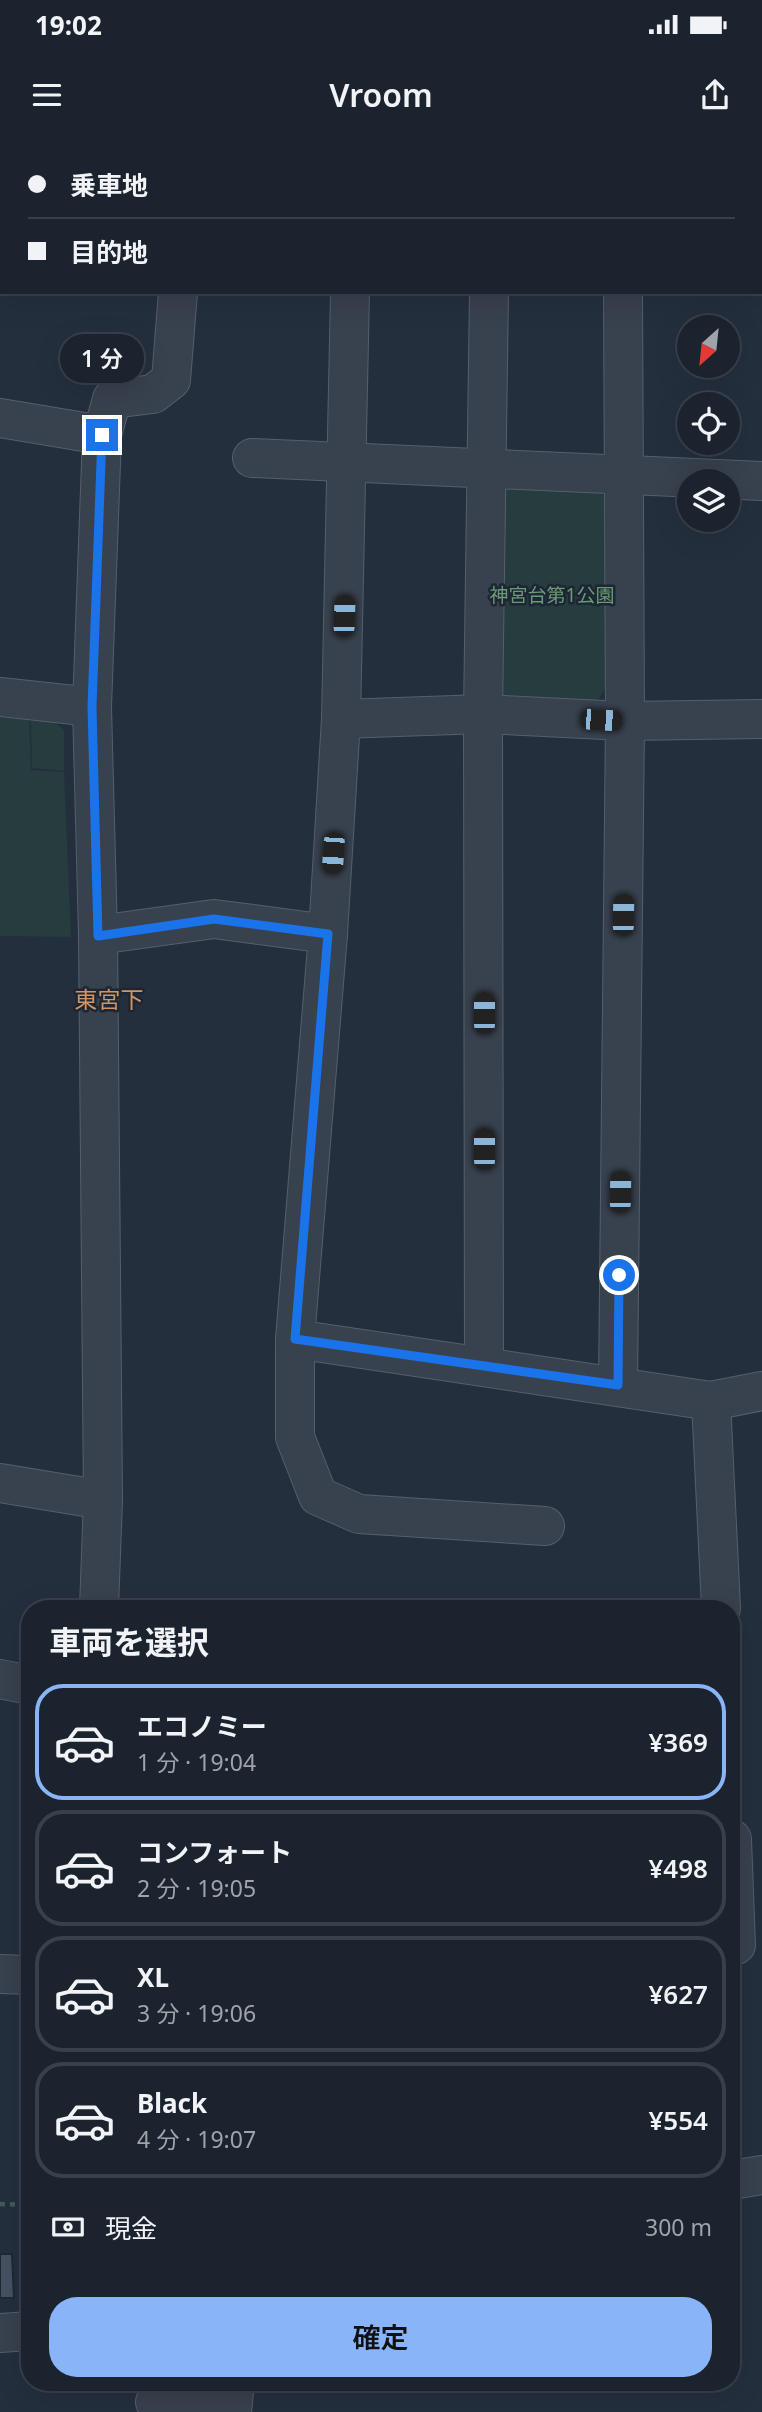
<!DOCTYPE html>
<html lang="ja">
<head>
<meta charset="utf-8">
<style>
	:root { --surface:#1b232e; --page:#242b36; --text:#f1f3f6; --muted:#a0a4aa; --line:#39404a; --accent:#8ab4f8 }
	body { margin:0; font-family:"Noto Sans","Noto Sans JP",sans-serif; background:var(--page); color:var(--text); height:100vh; display:flex; flex-direction:column; font-size:26px; white-space:nowrap }
	* { box-sizing:border-box; margin:0 }
	p { font-size:23px; color:var(--muted) }
	.icon { flex:none; width:38px; height:38px; fill:none; stroke:currentColor; stroke-width:2; stroke-linecap:round; stroke-linejoin:round }
	.map { position:relative; flex:1; overflow:hidden }
	.sheet { position:absolute; left:21px; top:1460px; width:719px; height:791px; display:flex; flex-direction:column; background:var(--surface); border-radius:28px; box-shadow:0 7px 28px #0002,0 0 0 2px var(--line) }
	.sheet>* { flex:none }
	.banner { position:absolute; left:0px; top:0px; width:763px; height:154px; box-shadow:0 7px 28px #0002,0 0 0 2px var(--line); display:grid; align-content:center; height:154px; padding:0 28px; background:var(--surface) }
	.needle { width:46px; rotate:207deg }
	.tools { position:absolute; left:677px; top:175px; display:grid; gap:14px }
	.tools a { display:grid; place-items:center; width:63px; height:63px; border-radius:50%; background:var(--surface); box-shadow:0 7px 28px #0002,0 0 0 2px var(--line); font-size:35px }
	.end { position:absolute; width:32px; height:32px; margin:-16px; border:9px solid #1a73e8; background:#fff; box-shadow:0 0 0 4px #fff }
	.from { border-radius:50% }
	.bubble { position:absolute; height:49px; border-radius:24px; background:var(--surface); box-shadow:0 7px 28px #0002,0 0 0 2px var(--line); font-size:23px; font-weight:600; line-height:49px; text-align:center }
	.car { position:absolute; width:21px; height:42px; margin:-21px -10px; border-radius:9px; box-shadow:0 0 5px 2px #0007; background:linear-gradient(#222 24%,#8ab4d8 0 40%,#222 0 76%,#8ab4d8 0 86%,#222 0) }
	.banner b { display:flex; align-items:center; gap:24px; height:66px; font-size:26px }
	.banner b+b { border-top:2px solid var(--line) }
	.banner i { width:18px; height:18px; background:var(--text) }
	ul { padding:0; list-style:none }
	li { display:flex; align-items:center; gap:21px; height:116px; margin:0 14px 10px; padding:0 14px; border:4px solid var(--line); border-radius:28px }
	li div { flex:1 }
	li b { display:block; font-size:26px }
	li em { font-style:normal; font-weight:600 }
	li.current { border-color:var(--accent) }
	li>.icon { width:63px; height:63px; stroke-width:1.5 }
	h2 { padding:0 28px; font-size:32px; line-height:84px }
	.pay { display:flex; align-items:center; gap:18px; height:77px; padding:0 28px; font-size:26px }
	.pay p { margin-inline-start:auto }
	.cta { display:flex; gap:14px; margin-top:auto; padding:14px 28px }
	.cta a { flex:1; height:80px; border-radius:28px; background:var(--accent); color:#111; font-size:28px; font-weight:600; line-height:80px; text-align:center }
	.status { display:flex; justify-content:space-between; align-items:center; height:49px; padding:0 35px; background:var(--surface); direction:ltr }
	.status svg { height:19px; fill:currentColor }
	header { display:flex; justify-content:space-between; align-items:center; height:91px; padding:0 28px; background:var(--surface); font-size:32px; font-weight:600 }
	.map>svg:first-child { display:block }
</style>
</head>
<body>
<div class="status"><b>19:02</b><svg viewBox="0 0 49 12"><path d="M0 12V9h3v3zM5 12V6h3v6zM10 12V3h3v9zM15 12V0h3v12zM26 1h20v11H26zM47 4h2v5h-2z"/></svg></div>
<header><svg class="icon" aria-label="menu" viewBox="0 0 24 24"><path d="M4 6h16M4 12h16M4 18h16"/></svg>Vroom<svg class="icon" aria-label="share" viewBox="0 0 24 24"><path d="M12 15V3M7 8l5-5 5 5M5 13v7h14v-7"/></svg></header>
<div class="map">
<svg width="762" height="2272" viewBox="0 0 762 2272">
	<rect width="100%" height="100%" fill="#242f3e"/>
	<g fill="#263c3f">
		<polygon points="507,349 597,349 609,362 606,548 598,560 504,560 495,550 497,359"/>
		<polygon points="0,576 29,578 31,630 64,632 71,797 0,796"/>
		<polygon points="31,578 51,579 64,590 64,631 32,628"/>
	</g>
	<polygon fill="#455162" stroke="#1f2835" stroke-width="2" points="0,2114 12,2114 14,2158 0,2158"/>
	<g fill="none" stroke-linecap="round" stroke-linejoin="round">
		<g stroke="#565f6c" stroke-width="40">
			<g id="minor">
				<polyline points="349,0 349,2"/>
				<polyline points="189,2 189,0"/>
				<polyline points="492,2 492,0"/>
				<polyline points="623,2 623,0"/>
				<polyline points="350,152 341,579 328,794 295,1199 295,1297 318,1356 359,1374 545,1386"/>
				<polyline points="0,278 102,295"/>
				<polyline points="252,318 762,341"/>
				<polyline points="0,557 92,567"/>
				<polyline points="341,579 483,574 625,581 762,579"/>
				<polyline points="98,795 214,779 328,794"/>
				<polyline points="295,1199 711,1261 762,1251"/>
				<polyline points="484,1227 483,574 489,152"/>
				<polyline points="618,1245 625,581 623,152"/>
				<polyline points="711,1261 721,1468"/>
				<polyline points="0,1343 103,1360"/>
				<polyline points="99,1468 103,1360 98,795 92,567 102,295 112,259 153,254 171,240 178,152"/>
				<polyline points="0,1539 30,1545"/>
				<polyline points="732,1699 736,1805"/>
				<polyline points="0,1834 30,1835"/>
				<polyline points="732,2040 762,2035"/>
				<polyline points="0,2193 30,2191"/>
				<polyline points="155,2262 234,2252 232,2272"/>
			</g>
		</g>
		<polyline stroke="#44595c" stroke-width="4.5" stroke-dasharray="5 5" stroke-linecap="butt" points="0,2064 30,2065"/>
		<use href="#minor" stroke="#38414e" stroke-width="38"/>
	</g>
	<g fill="none" stroke-linecap="round" stroke-linejoin="round">
		<polyline stroke="#1a73e8" stroke-width="9" points="102,295 92,567 98,796 214,779 328,794 295,1199 618,1245 619,1135"/>
	</g>
	<g text-anchor="middle" dominant-baseline="central" stroke-width="5" stroke-linejoin="round" paint-order="stroke">
		<g font-size="19" fill="#6b9a76" stroke="#1d2633">
			<text x="552" y="455">神宮台第1公園</text>
		</g>
		<g font-size="23" fill="#d59563" stroke="#1d2633">
			<text x="109" y="859">東宮下</text>
		</g>
	</g>
</svg>
<div class="tools">
<a><svg class="needle" viewBox="-14 -14 28 28"><path d="M0-13l5 13h-10z" fill="#e53935"/><path d="M0 13l5-13h-10z" fill="#a0a4aa"/></svg></a>
<a><svg class="icon" aria-label="locate" viewBox="0 0 24 24"><circle cx="12" cy="12" r="6"/><path d="M12 2v4M12 18v4M2 12h4M18 12h4"/></svg></a>
<a><svg class="icon" aria-label="layers" viewBox="0 0 24 24"><path d="M12 4l9 5-9 5-9-5zM3 14l9 5 9-5"/></svg></a>
</div>
<i class="end from" style="left:619px;top:1135px"></i>
<i class="end" style="left:102px;top:295px"></i>
<div class="bubble" style="left:60px;top:194px;width:84px">1 分</div>
<i class="car" style="left:344px;top:476px;rotate:2deg"></i>
<i class="car" style="left:601px;top:580px;rotate:93deg"></i>
<i class="car" style="left:333px;top:713px;rotate:184deg"></i>
<i class="car" style="left:623px;top:775px;rotate:1deg"></i>
<i class="car" style="left:484px;top:873px;rotate:0deg"></i>
<i class="car" style="left:484px;top:1009px;rotate:0deg"></i>
<i class="car" style="left:620px;top:1052px;rotate:1deg"></i>
<div class="banner">
<b><i class="from"></i>乗車地</b>
<b><i></i>目的地</b>
</div>
<section class="sheet">
<h2>車両を選択</h2>
<ul>
<li class="current"><svg class="icon" aria-label="car" viewBox="0 0 24 24"><path d="M5 17H2v-5l4-1 3-4h7l3 4 3 1v5h-3M9 17h6M6 11h13"/><circle cx="7" cy="17" r="2"/><circle cx="17" cy="17" r="2"/></svg><div><b>エコノミー</b><p>1 分 · 19:04</p></div><em>¥369</em></li>
<li><svg class="icon" aria-label="car" viewBox="0 0 24 24"><path d="M5 17H2v-5l4-1 3-4h7l3 4 3 1v5h-3M9 17h6M6 11h13"/><circle cx="7" cy="17" r="2"/><circle cx="17" cy="17" r="2"/></svg><div><b>コンフォート</b><p>2 分 · 19:05</p></div><em>¥498</em></li>
<li><svg class="icon" aria-label="car" viewBox="0 0 24 24"><path d="M5 17H2v-5l4-1 3-4h7l3 4 3 1v5h-3M9 17h6M6 11h13"/><circle cx="7" cy="17" r="2"/><circle cx="17" cy="17" r="2"/></svg><div><b>XL</b><p>3 分 · 19:06</p></div><em>¥627</em></li>
<li><svg class="icon" aria-label="car" viewBox="0 0 24 24"><path d="M5 17H2v-5l4-1 3-4h7l3 4 3 1v5h-3M9 17h6M6 11h13"/><circle cx="7" cy="17" r="2"/><circle cx="17" cy="17" r="2"/></svg><div><b>Black</b><p>4 分 · 19:07</p></div><em>¥554</em></li>
</ul>
<div class="pay"><svg class="icon" aria-label="cash" viewBox="0 0 24 24"><path d="M3 7h18v10H3z"/><circle cx="12" cy="12" r="2"/></svg>現金<p>300 m</p></div>
<div class="cta"><a>確定</a></div>
</section>
</div>
</body>
</html>
